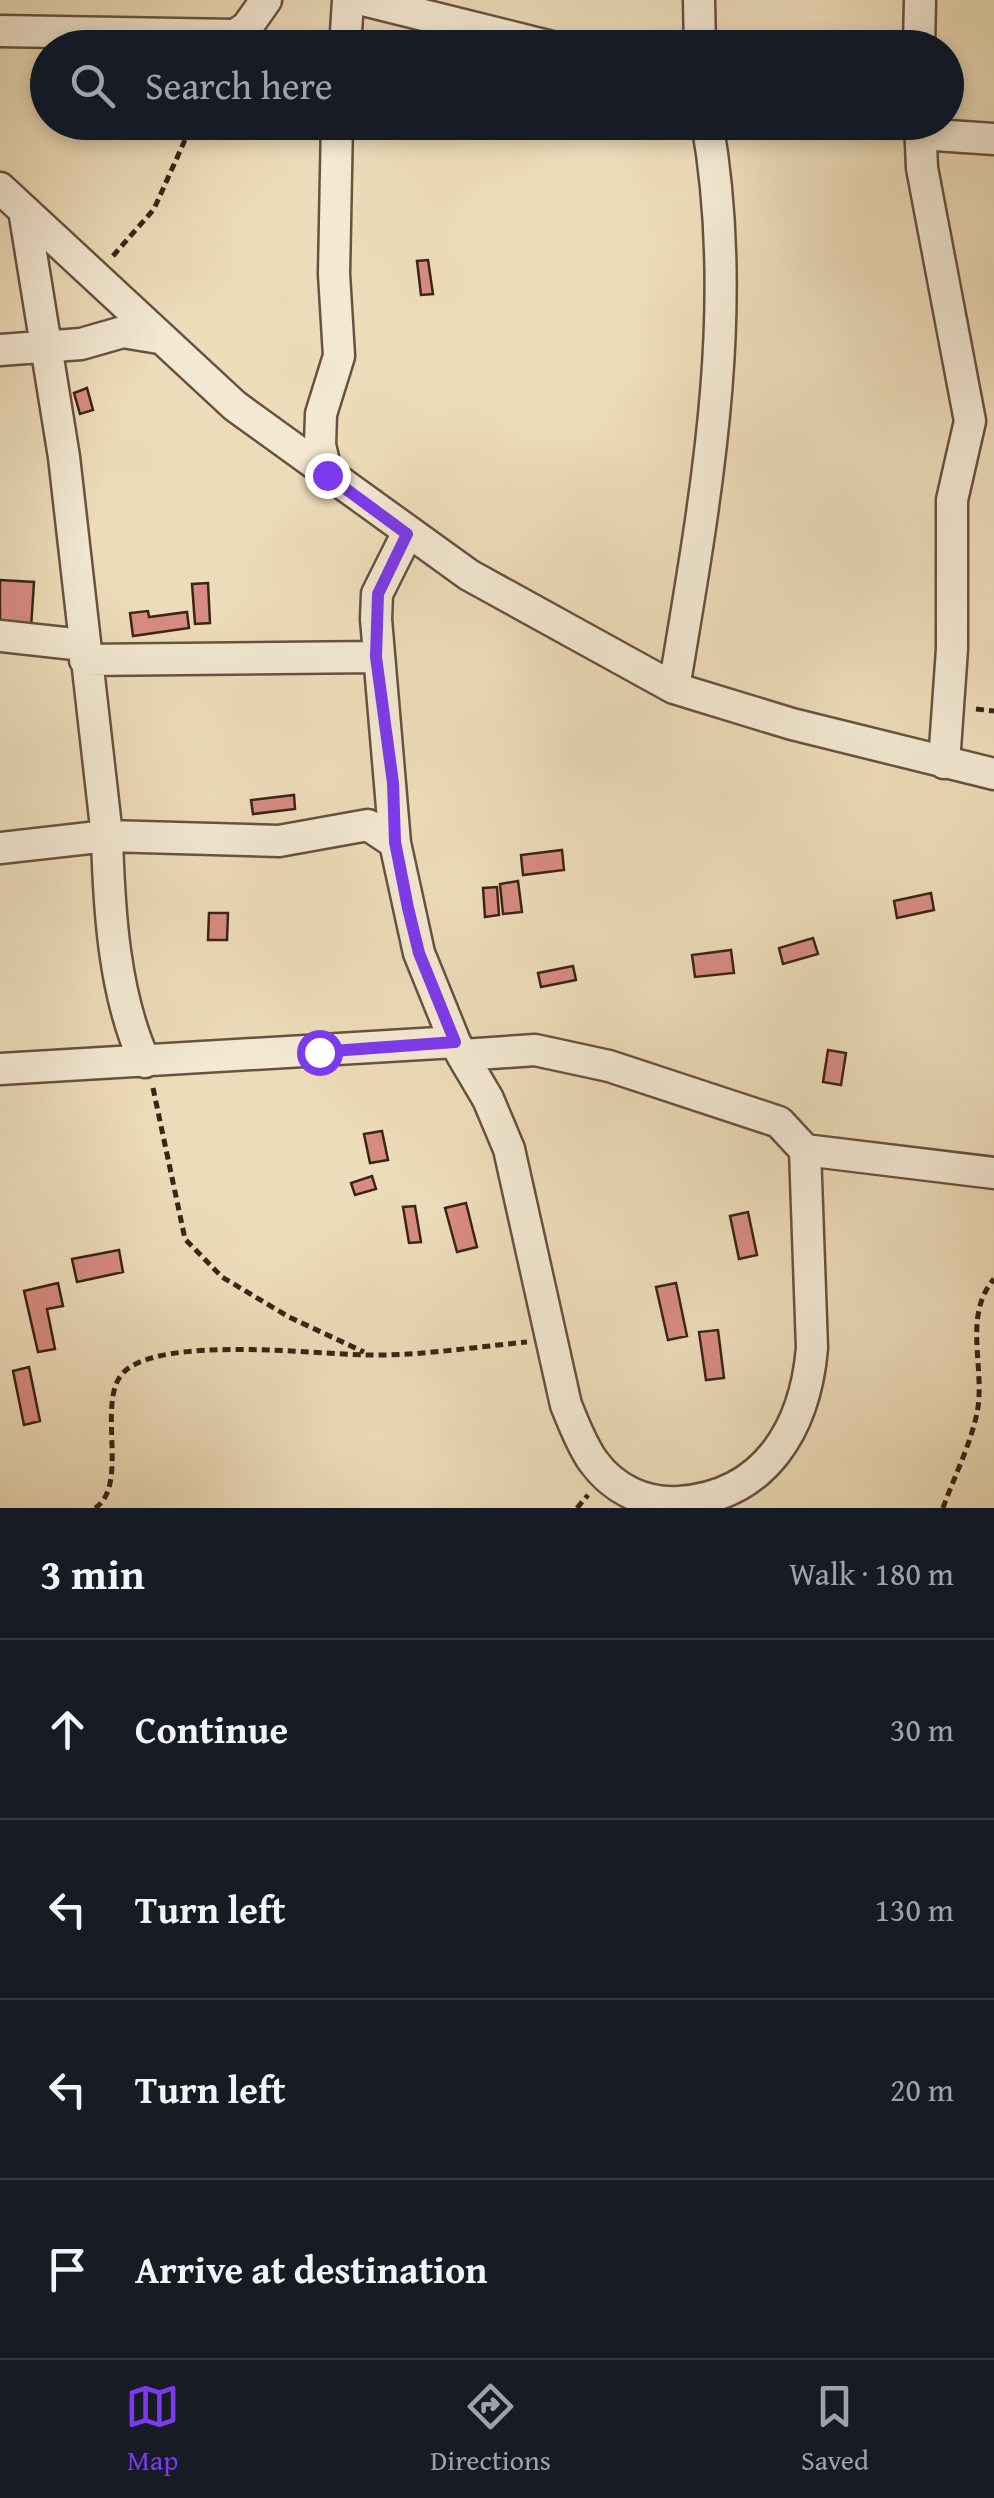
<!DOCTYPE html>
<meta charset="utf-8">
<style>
body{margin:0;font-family:"Gentium Book Plus",serif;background:#242831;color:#f1f3f6}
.stop{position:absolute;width:30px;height:30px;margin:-22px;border:8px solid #7c3aed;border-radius:50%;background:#fff}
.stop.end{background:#7c3aed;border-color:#fff;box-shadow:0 2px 10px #0008}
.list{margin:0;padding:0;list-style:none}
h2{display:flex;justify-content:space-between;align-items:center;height:130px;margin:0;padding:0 40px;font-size:42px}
h2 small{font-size:32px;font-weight:400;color:#9ea1a6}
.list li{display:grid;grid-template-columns:65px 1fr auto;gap:30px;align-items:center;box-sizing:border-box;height:180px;padding:0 40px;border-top:2px solid #363941}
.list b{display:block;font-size:38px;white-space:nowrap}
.list em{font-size:32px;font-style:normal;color:#9ea1a6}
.icon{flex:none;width:55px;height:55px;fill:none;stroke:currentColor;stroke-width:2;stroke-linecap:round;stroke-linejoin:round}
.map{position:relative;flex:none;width:994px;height:1508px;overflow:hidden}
.search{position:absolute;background:#171b24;box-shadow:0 5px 15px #0003;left:30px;right:30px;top:30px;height:110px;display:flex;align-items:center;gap:25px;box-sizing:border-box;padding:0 35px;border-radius:55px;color:#9ea1a6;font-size:38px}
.sheet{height:850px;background:#171b24}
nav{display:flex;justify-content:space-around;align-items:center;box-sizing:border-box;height:140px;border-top:2px solid #363941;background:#171b24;font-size:28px;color:#9ea1a6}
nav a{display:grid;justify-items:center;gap:5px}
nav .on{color:#7c3aed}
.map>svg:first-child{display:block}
</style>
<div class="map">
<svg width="994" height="1508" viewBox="0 0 994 1508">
<rect width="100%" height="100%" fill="#eddcb9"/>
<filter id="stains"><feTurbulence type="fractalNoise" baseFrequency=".002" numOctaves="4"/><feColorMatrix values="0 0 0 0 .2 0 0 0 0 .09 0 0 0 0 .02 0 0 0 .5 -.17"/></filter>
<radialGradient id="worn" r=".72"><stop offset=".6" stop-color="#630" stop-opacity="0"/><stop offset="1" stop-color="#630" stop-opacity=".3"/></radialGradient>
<path fill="#d78c82" stroke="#3a2416" stroke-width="2.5" d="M 428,260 L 433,294 L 421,295 L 417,261 Z
M 87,388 L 93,410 L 80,414 L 74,393 Z
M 0,580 L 34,582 L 31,628 L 0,626 Z
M 208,583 L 210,623 L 195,624 L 192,584 Z
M 148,611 L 149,617 L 187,612 L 189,628 L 133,636 L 130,613 Z
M 294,795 L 295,809 L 253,814 L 251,800 Z
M 562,850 L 564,870 L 523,875 L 521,855 Z
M 518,881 L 522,912 L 503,914 L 500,884 Z
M 497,887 L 499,915 L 485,917 L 483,888 Z
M 931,893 L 934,910 L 897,918 L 894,901 Z
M 209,913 L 228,913 L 227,940 L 208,940 Z
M 813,938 L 818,954 L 783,964 L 779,948 Z
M 731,950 L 734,973 L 695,977 L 692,955 Z
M 573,966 L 576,980 L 541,987 L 538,973 Z
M 828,1050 L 846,1053 L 841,1085 L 823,1082 Z
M 382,1131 L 388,1160 L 370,1163 L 364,1134 Z
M 372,1176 L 376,1189 L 355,1195 L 351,1183 Z
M 466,1203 L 477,1247 L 457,1252 L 445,1208 Z
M 415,1206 L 421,1242 L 409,1243 L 403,1207 Z
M 748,1212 L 757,1255 L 739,1259 L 730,1216 Z
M 119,1250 L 123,1272 L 77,1282 L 72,1259 Z
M 58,1283 L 63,1306 L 47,1309 L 55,1349 L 38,1352 L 24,1291 Z
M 676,1283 L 687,1336 L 668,1340 L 656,1287 Z
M 718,1330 L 724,1378 L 706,1380 L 699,1332 Z
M 29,1367 L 40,1421 L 24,1425 L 13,1371 Z"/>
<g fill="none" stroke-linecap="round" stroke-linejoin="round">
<defs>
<path id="minor" d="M 363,0 L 556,48
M 699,0 L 700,48
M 0,31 L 235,35 L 247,27 L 266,0
M 345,48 L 348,0
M 919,48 L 920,0
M 920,122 L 922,168 L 970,421 L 952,500 L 952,649 L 944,763
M 920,134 L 994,139
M 0,188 L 235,406 L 469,575 L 674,688 L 792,724 L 994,774
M 25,216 L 64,457 L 107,836 C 109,910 114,995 145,1062
M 0,350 L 81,344 L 123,332 L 159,338
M 327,475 L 320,445 L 321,414 L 339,356 L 334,274 L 337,122
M 0,636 L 83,645
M 85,660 L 376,657
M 674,688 C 705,501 741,311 707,122
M 395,843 L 376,619 L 377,594 L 407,534
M 0,848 L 107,836 L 279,841 L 368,825 L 395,843 L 419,953 L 455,1042
M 462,1055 L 488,1099 L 509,1149 L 566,1405 C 574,1424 581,1444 593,1461 C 614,1490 645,1504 679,1502 C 765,1496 805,1429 812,1348 L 805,1150
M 0,1069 L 455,1042 L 462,1055 L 535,1050 L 609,1066 L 779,1122 L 805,1150 L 994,1173"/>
</defs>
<use href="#minor" stroke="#67523f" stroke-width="35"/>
<path stroke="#3a2416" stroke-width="5" stroke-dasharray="8 5" stroke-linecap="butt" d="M 113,256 L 154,209 L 193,122
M 976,709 L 994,711
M 153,1088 L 185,1239 L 222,1277 L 289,1317 L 364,1352
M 95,1508 C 131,1485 94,1398 125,1371 C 164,1336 314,1354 367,1355 C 420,1356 474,1347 527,1342
M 577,1508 L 588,1495
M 943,1508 C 954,1477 970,1446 977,1413 C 986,1369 962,1316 994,1279"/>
<use href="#minor" stroke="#f3e8d2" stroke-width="30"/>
</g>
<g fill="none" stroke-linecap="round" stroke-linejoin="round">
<path stroke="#7c3aed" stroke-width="12" d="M 319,1052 L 455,1042 L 419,953 L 408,908 L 395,842 L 393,783 L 376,657 L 378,594 L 407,534 L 327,475"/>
</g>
<rect width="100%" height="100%" filter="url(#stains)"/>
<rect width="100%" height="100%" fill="url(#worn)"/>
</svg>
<div class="stop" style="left:319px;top:1052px"></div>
<div class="stop end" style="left:327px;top:475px"></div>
<div class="search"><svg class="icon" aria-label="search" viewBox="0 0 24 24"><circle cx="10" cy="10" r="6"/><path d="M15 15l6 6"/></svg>Search here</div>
</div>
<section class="sheet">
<h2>3 min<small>Walk · 180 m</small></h2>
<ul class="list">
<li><svg class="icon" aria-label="ahead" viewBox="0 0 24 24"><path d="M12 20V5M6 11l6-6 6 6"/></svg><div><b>Continue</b></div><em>30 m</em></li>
<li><svg class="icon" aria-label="left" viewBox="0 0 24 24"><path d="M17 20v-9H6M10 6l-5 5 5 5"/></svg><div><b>Turn left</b></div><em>130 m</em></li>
<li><svg class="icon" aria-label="left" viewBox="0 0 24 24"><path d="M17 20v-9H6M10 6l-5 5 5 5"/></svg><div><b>Turn left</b></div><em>20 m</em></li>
<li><svg class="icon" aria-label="arrive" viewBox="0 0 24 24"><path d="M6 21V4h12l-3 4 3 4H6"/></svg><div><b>Arrive at destination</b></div></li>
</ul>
</section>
<nav>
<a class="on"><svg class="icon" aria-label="map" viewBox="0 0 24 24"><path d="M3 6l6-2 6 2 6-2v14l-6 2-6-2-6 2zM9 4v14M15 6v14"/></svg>Map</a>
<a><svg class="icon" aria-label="directions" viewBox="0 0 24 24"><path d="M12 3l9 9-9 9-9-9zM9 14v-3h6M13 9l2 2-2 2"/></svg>Directions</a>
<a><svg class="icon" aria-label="saved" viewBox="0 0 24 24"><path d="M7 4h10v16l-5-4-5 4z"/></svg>Saved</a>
</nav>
